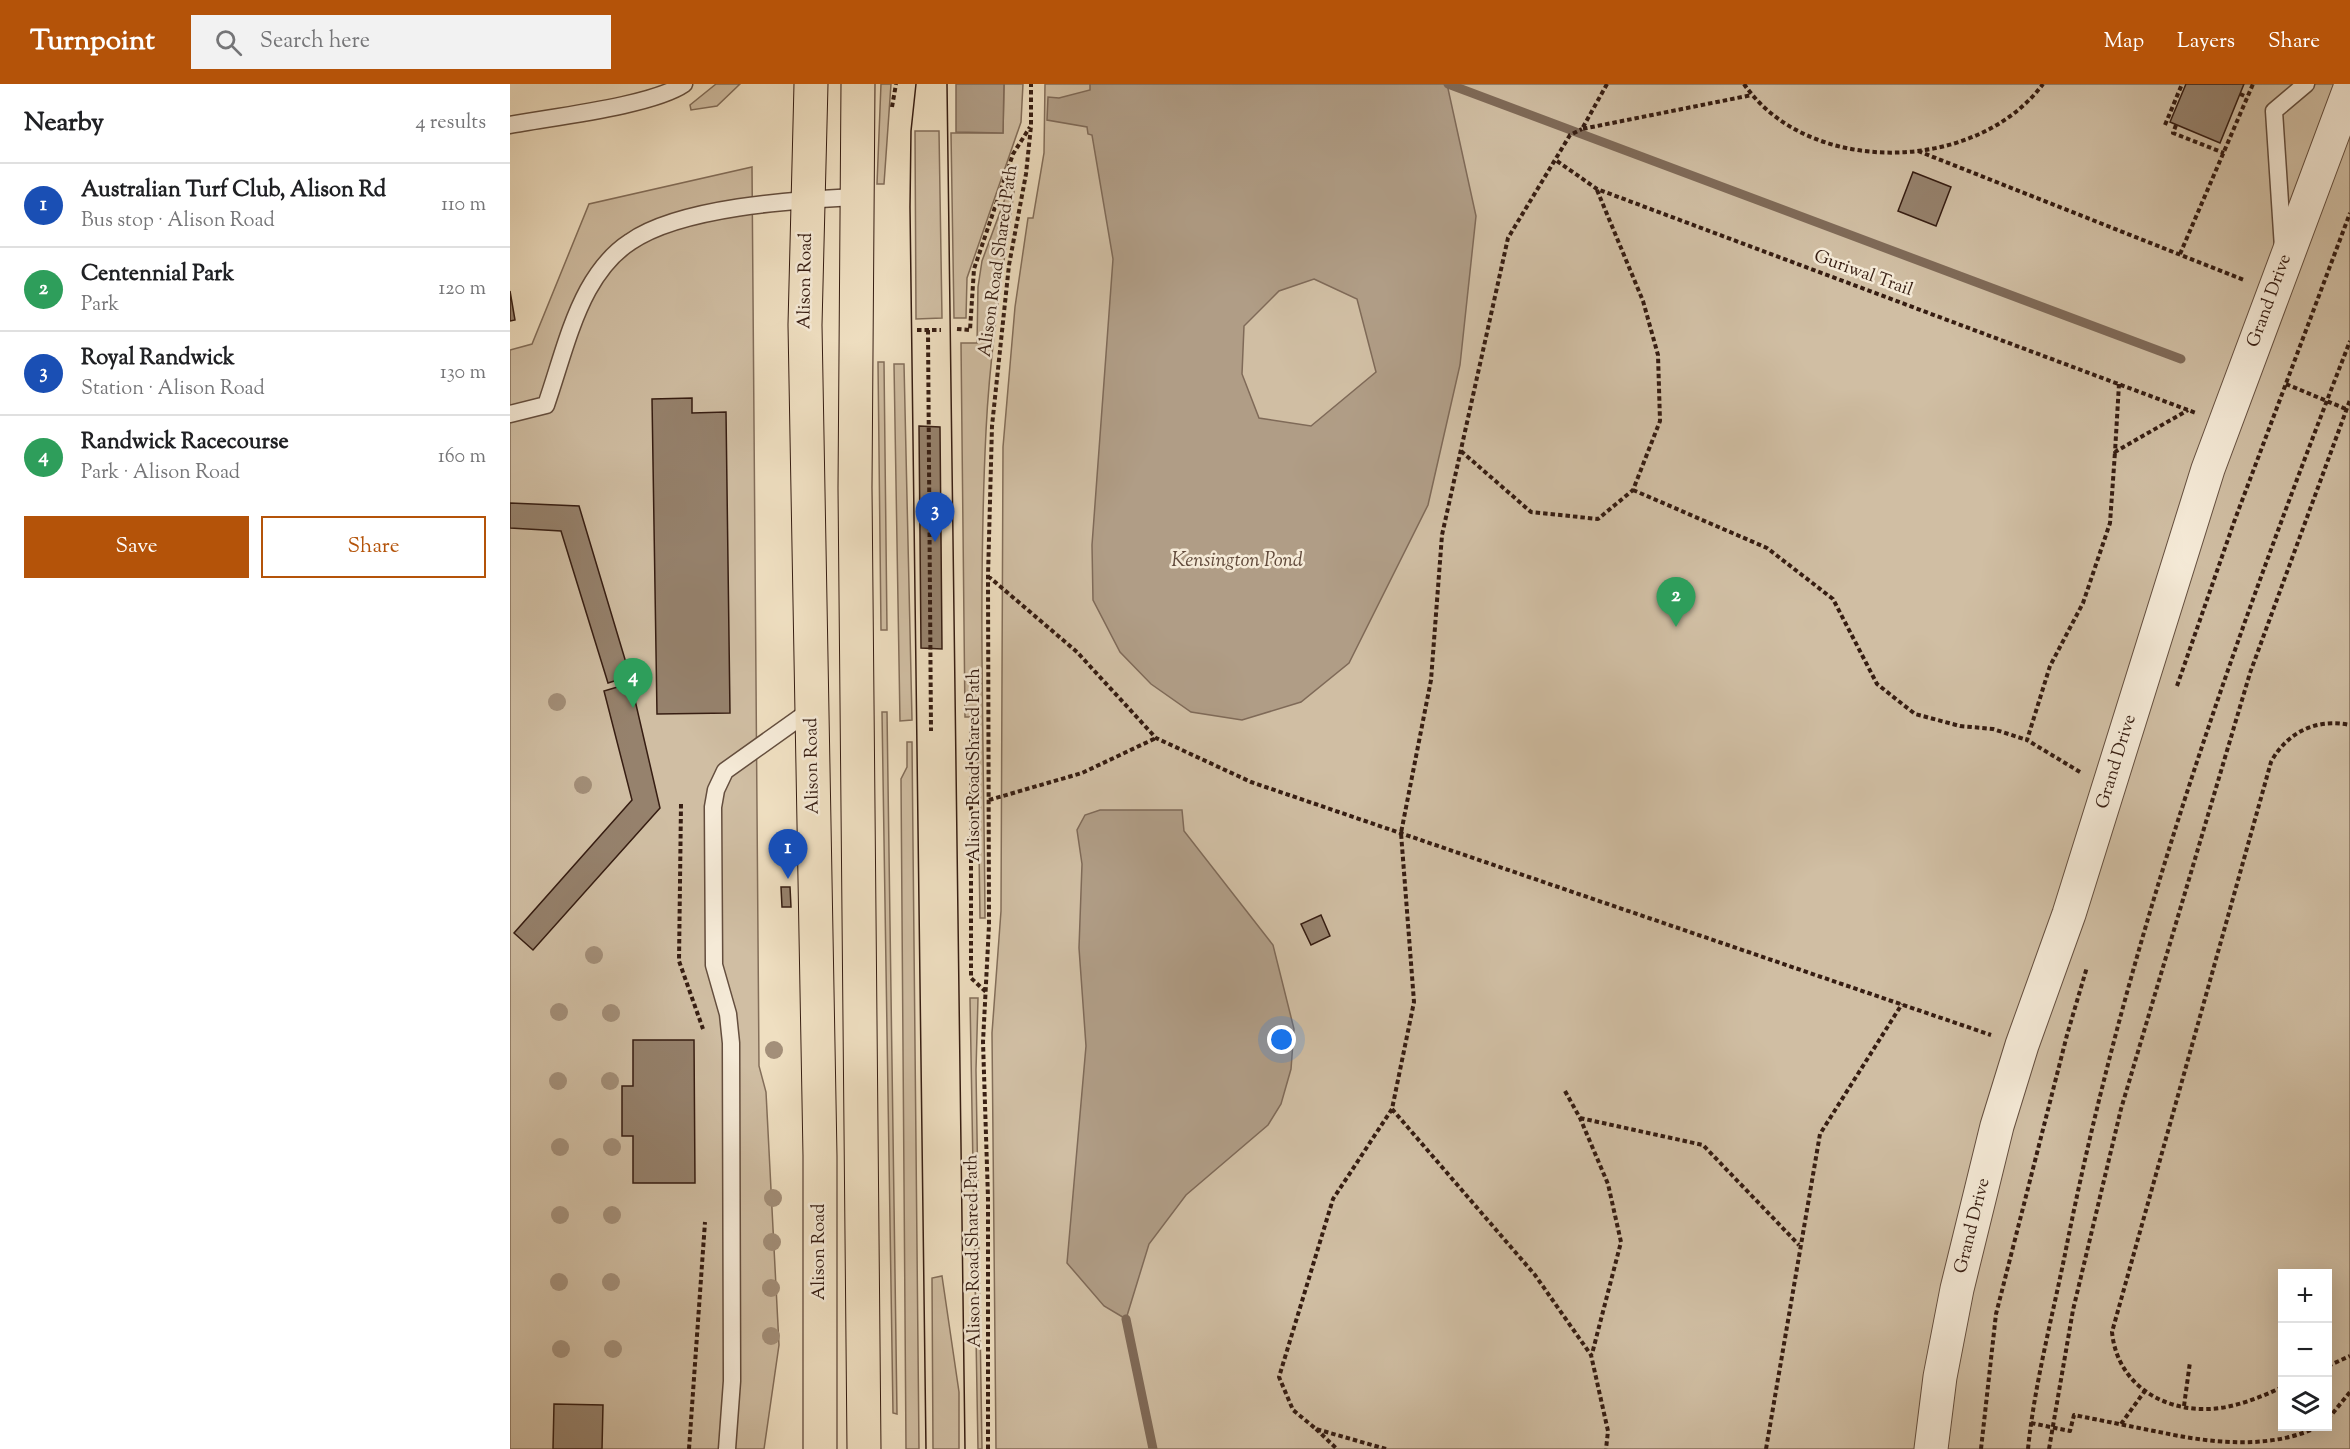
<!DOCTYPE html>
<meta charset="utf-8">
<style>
body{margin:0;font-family:"Sorts Mill Goudy",serif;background:#f2f2f2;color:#202124}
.controls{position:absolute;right:18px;bottom:18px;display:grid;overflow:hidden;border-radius:0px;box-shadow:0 6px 24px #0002}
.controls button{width:54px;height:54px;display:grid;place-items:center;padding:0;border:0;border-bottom:2px solid #e0e0e0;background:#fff;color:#202124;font:30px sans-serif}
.you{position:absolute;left:772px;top:956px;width:21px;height:21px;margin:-15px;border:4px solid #fff;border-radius:50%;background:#1a73e8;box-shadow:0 0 0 9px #1a73e833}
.badge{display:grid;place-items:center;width:39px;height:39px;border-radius:50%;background:#b45309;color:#fff;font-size:20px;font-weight:700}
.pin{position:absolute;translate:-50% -50px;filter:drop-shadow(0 2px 3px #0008)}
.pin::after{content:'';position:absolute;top:32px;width:21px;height:18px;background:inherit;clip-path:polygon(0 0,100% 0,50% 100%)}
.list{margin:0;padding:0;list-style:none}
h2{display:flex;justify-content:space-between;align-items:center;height:78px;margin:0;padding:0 24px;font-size:26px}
h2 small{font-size:20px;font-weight:400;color:#757577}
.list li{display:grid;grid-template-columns:39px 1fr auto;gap:18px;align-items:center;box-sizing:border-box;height:84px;padding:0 24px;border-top:2px solid #e0e0e0}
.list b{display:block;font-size:22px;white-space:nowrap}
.list p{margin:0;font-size:20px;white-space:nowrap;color:#757577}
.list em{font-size:20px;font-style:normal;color:#757577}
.actions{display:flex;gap:12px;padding:18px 24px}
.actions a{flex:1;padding:14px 0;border:2px solid #b45309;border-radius:0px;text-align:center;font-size:21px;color:#b45309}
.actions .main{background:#b45309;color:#fff}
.icon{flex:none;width:33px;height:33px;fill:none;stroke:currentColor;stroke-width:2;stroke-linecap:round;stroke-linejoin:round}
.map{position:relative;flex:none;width:1840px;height:1365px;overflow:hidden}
header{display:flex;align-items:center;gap:36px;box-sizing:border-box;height:84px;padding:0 30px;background:#b45309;color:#fff}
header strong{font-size:28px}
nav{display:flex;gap:33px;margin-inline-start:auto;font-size:21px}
.search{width:420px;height:54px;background:#f2f2f2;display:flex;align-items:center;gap:15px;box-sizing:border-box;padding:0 21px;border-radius:0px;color:#757577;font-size:22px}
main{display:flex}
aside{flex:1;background:#fff}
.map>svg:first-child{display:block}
</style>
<header>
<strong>Turnpoint</strong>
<div class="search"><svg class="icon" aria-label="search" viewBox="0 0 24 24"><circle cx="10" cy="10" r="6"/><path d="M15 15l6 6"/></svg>Search here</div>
<nav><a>Map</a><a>Layers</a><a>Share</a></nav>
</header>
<main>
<aside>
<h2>Nearby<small>4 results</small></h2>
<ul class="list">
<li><span class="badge" style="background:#1a4fb4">1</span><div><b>Australian Turf Club, Alison Rd</b><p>Bus stop · Alison Road</p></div><em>110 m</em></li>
<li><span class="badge" style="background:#2e9e5b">2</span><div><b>Centennial Park</b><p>Park</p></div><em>120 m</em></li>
<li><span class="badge" style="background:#1a4fb4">3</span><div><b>Royal Randwick</b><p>Station · Alison Road</p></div><em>130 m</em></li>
<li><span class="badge" style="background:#2e9e5b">4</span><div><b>Randwick Racecourse</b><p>Park · Alison Road</p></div><em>160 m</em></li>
</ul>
<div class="actions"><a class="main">Save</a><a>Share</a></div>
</aside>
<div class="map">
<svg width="1840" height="1365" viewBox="0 0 1840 1365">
<rect width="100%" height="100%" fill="#efdfc1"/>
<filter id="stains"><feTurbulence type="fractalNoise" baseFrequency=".00333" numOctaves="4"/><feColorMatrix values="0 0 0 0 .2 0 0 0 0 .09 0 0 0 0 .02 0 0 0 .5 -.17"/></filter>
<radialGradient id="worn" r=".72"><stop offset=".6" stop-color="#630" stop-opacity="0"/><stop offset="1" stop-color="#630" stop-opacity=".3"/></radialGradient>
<path fill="#d0bea3" stroke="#836e5a" stroke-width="1.5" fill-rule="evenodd" d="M 206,0 L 230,0 L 207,22 L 181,26 L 180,21 Z
M 371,0 L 381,0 L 374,100 L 367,100 Z
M 494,0 L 513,0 L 511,38 L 457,194 L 456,234 L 444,234 L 441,49 L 493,49 Z
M 535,0 L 1840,0 L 1840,1365 L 486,1365 L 482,949 L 491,827 L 493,363 L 505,223 L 518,134 L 523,134 L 534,69 ZM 1772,1190 L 1818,1190 L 1818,1342 L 1772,1342 Z
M 405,47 L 429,47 L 432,234 L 406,235 Z
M 242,83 L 249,982 L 256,1008 L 269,1261 L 254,1365 L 0,1365 L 0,266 L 22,260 L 79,120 Z
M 503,93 L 506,94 C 494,178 480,262 476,347 C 468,509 474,672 475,834 L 470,834 L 467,633 L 455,633 L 451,259 L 467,259 L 468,203 L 472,177 Z
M 368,278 L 374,278 L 377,546 L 371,546 Z
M 384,280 L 394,280 L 402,636 L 390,637 Z
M 372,628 L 377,628 L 387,1330 L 383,1329 Z
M 397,658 L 402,658 L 409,1365 L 396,1365 L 391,695 L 397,683 Z
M 460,914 L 468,914 L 466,986 L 472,1365 L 468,1365 Z
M 432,1192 L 449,1308 L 449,1365 L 423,1365 L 422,1194 Z"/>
<path fill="#b09d86" stroke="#7f6a58" stroke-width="1.5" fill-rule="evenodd" d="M 446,0 L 494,0 L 493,49 L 446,48 Z
M 580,0 L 937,0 L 966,132 L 950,281 L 918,421 L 839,579 L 791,618 L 732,636 L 681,628 L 641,600 L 610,568 L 583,516 L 582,461 L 603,175 L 582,51 L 578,50 L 577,43 L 537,36 L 538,13 L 549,14 L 580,6 ZM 804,195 L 847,215 L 866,288 L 801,342 L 749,334 L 732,290 L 734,242 L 769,207 Z
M 590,726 L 672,726 L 674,747 L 763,861 L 784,945 L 781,985 L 771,1020 L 758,1041 L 676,1111 L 639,1160 L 616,1235 L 594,1222 L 557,1179 L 576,962 L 569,864 L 572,780 L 567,746 L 575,731 Z"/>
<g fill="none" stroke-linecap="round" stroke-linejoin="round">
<path stroke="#7f6a58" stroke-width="9" d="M 938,0 L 1671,275
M 616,1235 L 643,1365"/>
</g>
<path fill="#96826d" stroke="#361d12" stroke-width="1.5" d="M 1676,0 L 1734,0 L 1710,59 L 1660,38 Z
M 1403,88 L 1441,103 L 1426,142 L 1388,127 Z
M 0,207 L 5,236 L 0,237 Z
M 182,314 L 182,329 L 216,328 L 220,629 L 147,630 L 142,315 Z
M 409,342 L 430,343 L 432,565 L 411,564 Z
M 0,419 L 69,422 L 120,592 L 98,599 L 51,447 L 0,444 Z
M 121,599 L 150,724 L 23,866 L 4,849 L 122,716 L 94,607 Z
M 271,803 L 280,803 L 281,823 L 272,823 Z
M 811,831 L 820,852 L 801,861 L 791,840 Z
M 123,956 L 184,956 L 185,1099 L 123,1099 L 123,1052 L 112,1052 L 112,1002 L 123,1002 Z
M 44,1320 L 93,1321 L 92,1365 L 43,1365 Z"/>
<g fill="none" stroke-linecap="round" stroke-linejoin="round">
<defs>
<path id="lane" d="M 0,41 C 42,33 142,22 174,0
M 1773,164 L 1764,27 L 1796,0
M 0,330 L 36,321 C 49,284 59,241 78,206 C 88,188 103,169 120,158 C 170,123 284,116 345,113
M 217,1365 L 222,1297 L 221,959 L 218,930 L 204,881 L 203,723 L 206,706 L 215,687 L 302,625"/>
<path id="street" d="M 1421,1365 L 1430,1293 L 1447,1205 L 1487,1042 L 1512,961 L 1559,830 L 1698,385 L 1840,4"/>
<path id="primary" d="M 301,0 L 295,241 L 310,1072 L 310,1365
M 348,0 L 345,404 L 354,1365"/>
</defs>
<use href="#lane" stroke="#644e3e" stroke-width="19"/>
<use href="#street" stroke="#644e3e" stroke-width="35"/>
<use href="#primary" stroke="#361d12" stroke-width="35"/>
<path stroke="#361d12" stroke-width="4" stroke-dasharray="4.5 3" stroke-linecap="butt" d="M 1097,0 L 1072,45 L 1242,11
M 1234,0 C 1298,93 1466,90 1533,0
M 1730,10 L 1737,13
M 382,23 L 386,0
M 1655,41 L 1672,0
M 1666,41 L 1663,49 L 1714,69
M 1408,67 L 1734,196
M 1047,77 L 1087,105 L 1686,329
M 1670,170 L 1743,0
M 447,245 L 460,246 L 464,185 L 503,70 L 520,43
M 407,246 L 431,246
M 418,246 L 421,647
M 1609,300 L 1605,368 L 1678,326
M 1776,300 L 1836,325
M 951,367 L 1021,428 L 1088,435 L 1123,406 L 1150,337 L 1148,271 L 1133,217 L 1087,106
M 1123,406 L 1257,464 L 1323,515 L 1367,600 L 1405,630 L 1450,642 L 1483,645 L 1517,656
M 478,492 L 567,568 L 646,654 L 741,698 L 1481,951
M 1667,602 L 1724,438 L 1840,129
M 461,647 L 461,894 L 476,908
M 1570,688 L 1517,656 L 1540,582 L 1573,519 L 1600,439 L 1605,368
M 479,716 L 572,689 L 646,654
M 171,720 L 169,877 L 193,945
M 1055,1007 L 1070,1034 L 1098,1100 L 1111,1158 L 1082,1270
M 882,1025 L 1025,1191 L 1081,1271 L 1098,1347 L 1096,1365
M 1070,1034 L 1193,1061 L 1289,1161
M 1818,1282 L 1840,1272
M 1772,1303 C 1758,1310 1741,1317 1725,1321 C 1669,1336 1608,1309 1602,1248 L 1761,678 C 1777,648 1807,634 1840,641
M 1674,1322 L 1680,1278
M 1818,1335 L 1840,1308
M 1521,1339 L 1560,1347 L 1564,1331 C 1594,1337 1624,1343 1654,1349 C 1707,1360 1763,1365 1810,1342
M 1611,1340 L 1634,1308
M 806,1345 L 827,1365
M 179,1365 L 195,1138
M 478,1365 L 478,1114 L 473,958 L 479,841 L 478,492 L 482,342 L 499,181 L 516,90 L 521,42 L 521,0
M 876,1365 L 806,1345 L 783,1326 L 769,1293 L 823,1115 L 882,1025 L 904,918 L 891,749 L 921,596 L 932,451 L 998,154 L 1060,51 L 1072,45
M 1256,1365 L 1310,1050 L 1392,920
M 1471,1365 L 1486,1230 L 1557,951 L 1577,883
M 1518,1365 C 1525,1296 1544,1227 1557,1160 C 1619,850 1726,550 1840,257
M 1539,1365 L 1563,1226 L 1611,1025 L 1740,589 L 1840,316"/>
<use href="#lane" stroke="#f5ead7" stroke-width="16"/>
<use href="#street" stroke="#f5ead7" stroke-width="33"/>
<use href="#primary" stroke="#efdfc1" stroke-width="33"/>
<path stroke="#361d12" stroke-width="1.5" d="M 406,0 L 401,47 L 400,123 L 416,1365
M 437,0 L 455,1365"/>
</g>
<g fill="#a38f79">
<circle cx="47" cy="618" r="9"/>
<circle cx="73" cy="701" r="9"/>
<circle cx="84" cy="871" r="9"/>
<circle cx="49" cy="928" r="9"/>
<circle cx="101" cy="929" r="9"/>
<circle cx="264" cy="966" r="9"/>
<circle cx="48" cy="997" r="9"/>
<circle cx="100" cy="997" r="9"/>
<circle cx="50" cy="1063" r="9"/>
<circle cx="102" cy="1063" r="9"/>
<circle cx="263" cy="1114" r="9"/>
<circle cx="50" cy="1131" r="9"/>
<circle cx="102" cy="1131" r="9"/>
<circle cx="262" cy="1158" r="9"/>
<circle cx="49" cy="1198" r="9"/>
<circle cx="101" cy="1198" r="9"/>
<circle cx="261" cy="1204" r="9"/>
<circle cx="261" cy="1252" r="9"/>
<circle cx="51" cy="1265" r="9"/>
<circle cx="103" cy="1265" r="9"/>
</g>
<g text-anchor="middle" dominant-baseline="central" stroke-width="5" stroke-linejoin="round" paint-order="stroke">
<g font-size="18" fill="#361d12" stroke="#f5ead7">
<text transform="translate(489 177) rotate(-82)">Alison Road Shared Path</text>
<text transform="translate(1353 190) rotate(20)">Guriwal Trail</text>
<text transform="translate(296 197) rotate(-89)">Alison Road</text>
<text transform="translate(1760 217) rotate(-70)">Grand Drive</text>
<text transform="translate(1607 678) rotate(-73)">Grand Drive</text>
<text transform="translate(465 681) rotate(-90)">Alison Road Shared Path</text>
<text transform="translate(303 682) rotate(-91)">Alison Road</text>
<text transform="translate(1463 1142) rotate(-76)">Grand Drive</text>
<text transform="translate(464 1167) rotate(-91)">Alison Road Shared Path</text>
<text transform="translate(310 1168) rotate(-90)">Alison Road</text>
</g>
<g font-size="20" font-style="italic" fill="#614a3b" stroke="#f5ead7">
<text x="727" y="477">Kensington Pond</text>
</g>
</g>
<rect width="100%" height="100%" filter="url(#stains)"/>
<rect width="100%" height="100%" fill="url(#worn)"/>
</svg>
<div class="controls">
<button>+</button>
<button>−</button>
<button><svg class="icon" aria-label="layers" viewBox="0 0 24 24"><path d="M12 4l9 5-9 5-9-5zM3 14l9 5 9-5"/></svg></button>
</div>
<div class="you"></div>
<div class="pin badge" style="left:278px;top:795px;background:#1a4fb4">1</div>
<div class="pin badge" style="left:1166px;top:543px;background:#2e9e5b">2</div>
<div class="pin badge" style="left:425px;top:458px;background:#1a4fb4">3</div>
<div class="pin badge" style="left:123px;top:624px;background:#2e9e5b">4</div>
</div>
</main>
